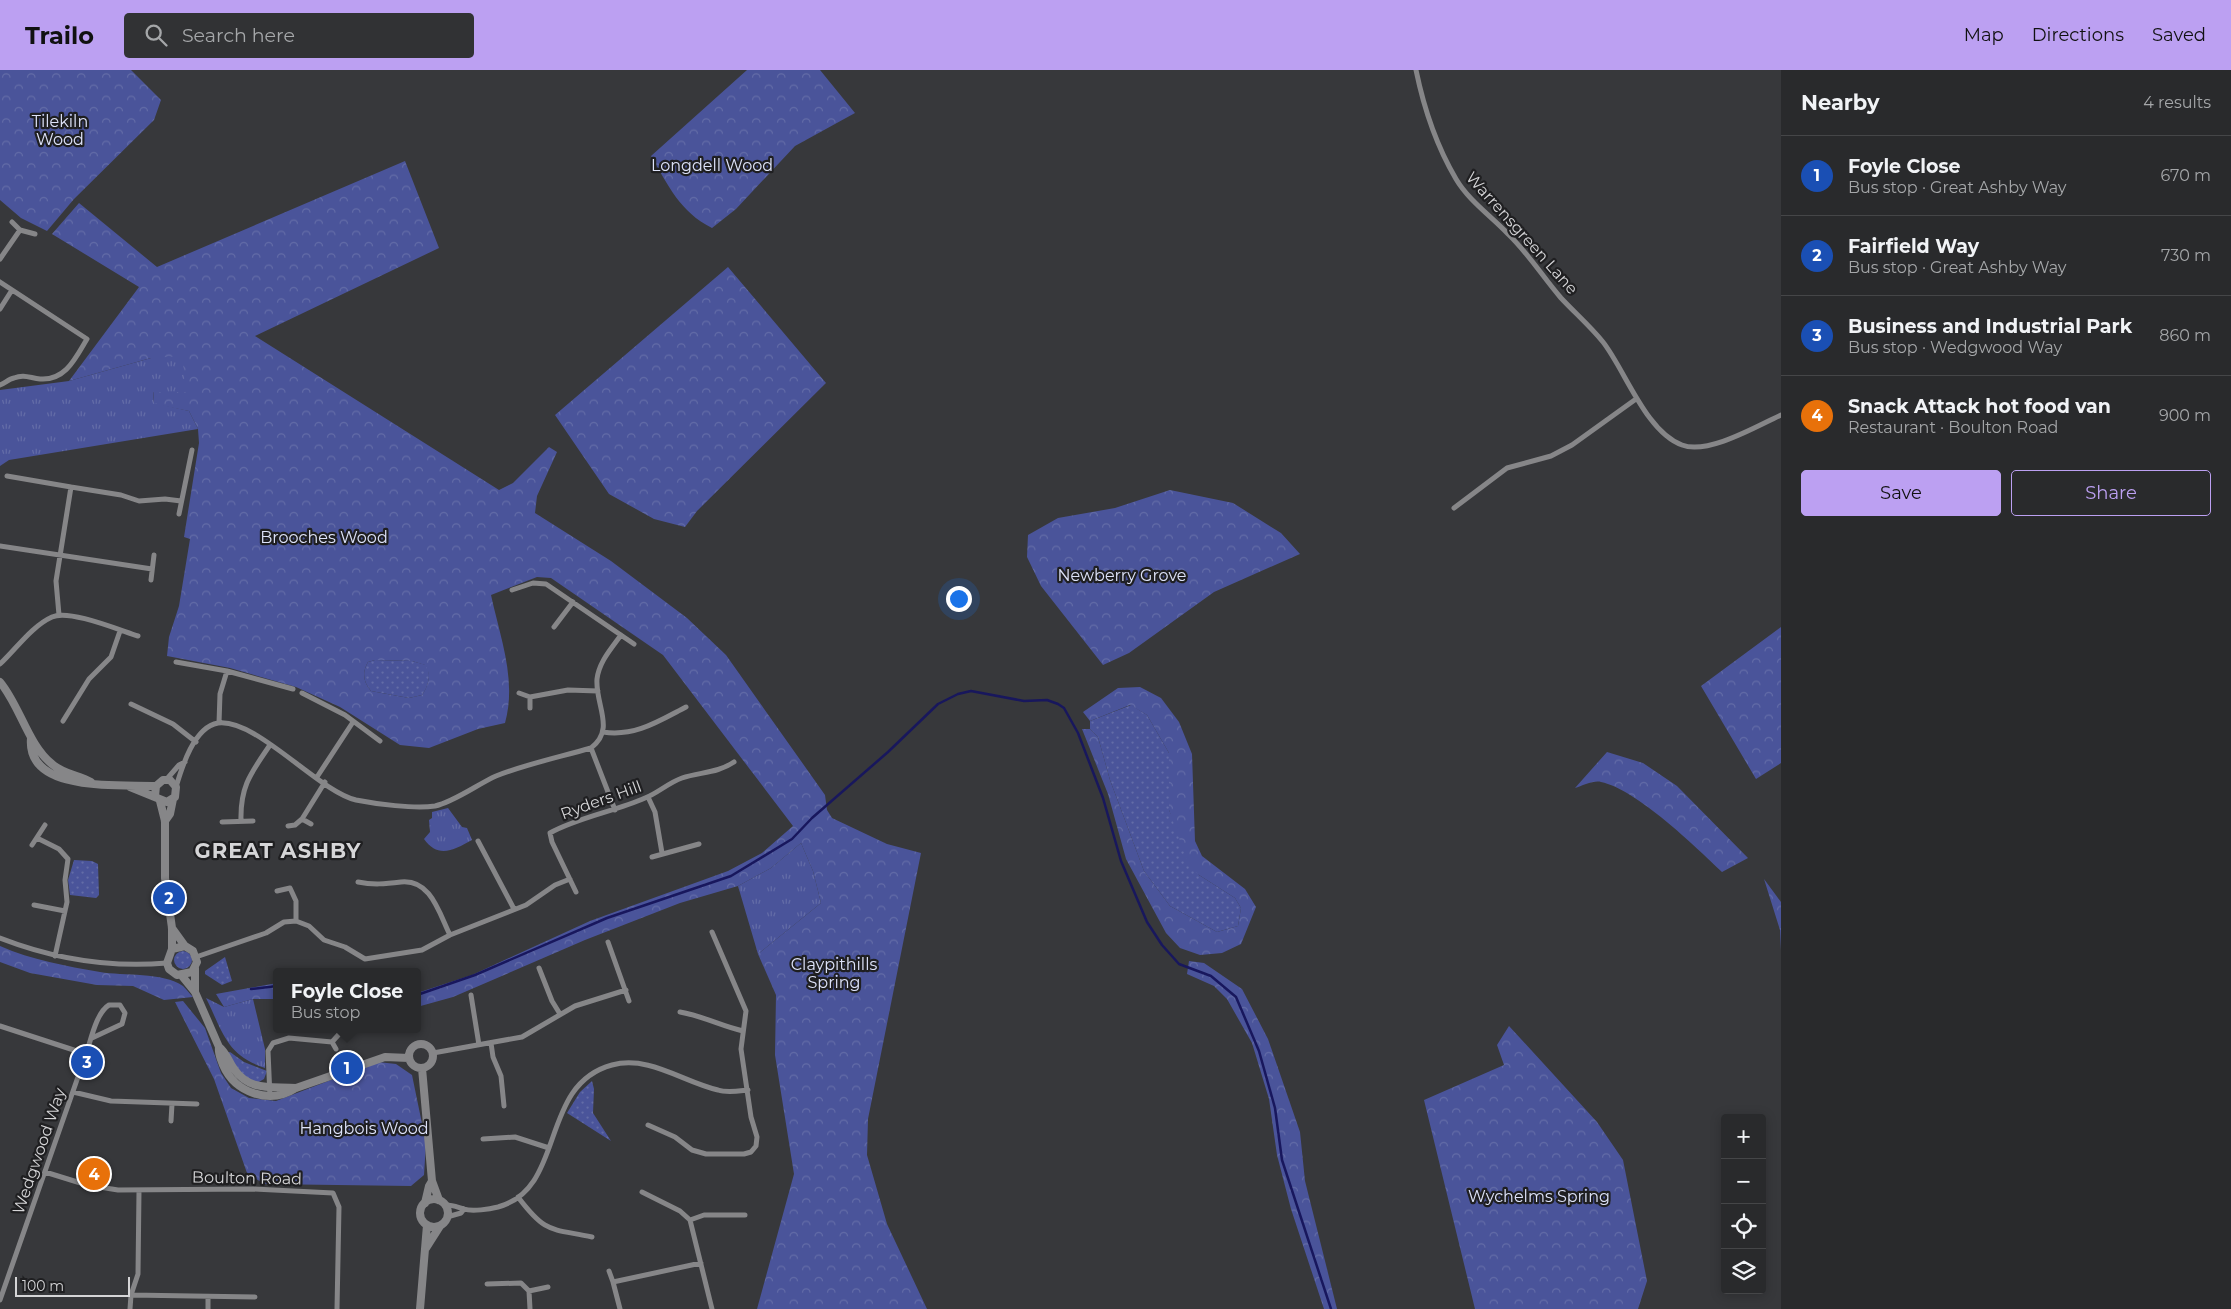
<!DOCTYPE html>
<meta charset="utf-8">
<style>
body{margin:0;font-family:Montserrat,sans-serif;background:#313234;color:#f1f3f6}
.controls{position:absolute;right:15px;bottom:15px;display:grid;overflow:hidden;border-radius:5px;box-shadow:0 2px 12px #0003}
.controls button{width:45px;height:45px;display:grid;place-items:center;padding:0;border:0;border-bottom:1px solid #454648;background:#292a2c;color:#f1f3f6;font:25px sans-serif}
.scale{position:absolute;left:15px;bottom:12px;width:115px;box-sizing:border-box;padding-left:5px;border:2px solid #d5d5d7;border-top:0;font-size:14px;line-height:18px;white-space:nowrap;color:#d5d5d7;-webkit-text-stroke:4px #1f1f21;paint-order:stroke}
.you{position:absolute;left:958px;top:528px;width:18px;height:18px;margin:-12px;border:4px solid #fff;border-radius:50%;background:#1a73e8;box-shadow:0 0 0 8px #1a73e833}
.badge{display:grid;place-items:center;width:32px;height:32px;border-radius:50%;background:#bca0f2;color:#fff;font-size:16px;font-weight:700}
.pin{position:absolute;translate:-50% -50%;border:2px solid #fff;box-shadow:0 1px 5px #0006}
.popup{position:absolute;left:273px;top:898px;width:148px;height:65px;box-sizing:border-box;display:grid;place-content:center;border-radius:5px;background:#292a2c;filter:drop-shadow(0 1px 4px #0005);font-size:16px;white-space:nowrap;color:#a5a7a9}
.popup b{font-size:19px;color:#f1f3f6}
.popup::after{content:'';position:absolute;left:50%;top:100%;margin-left:-10px;border:10px solid transparent;border-top-color:#292a2c}
.list{margin:0;padding:0;list-style:none}
h2{display:flex;justify-content:space-between;align-items:center;height:65px;margin:0;padding:0 20px;font-size:21px}
h2 small{font-size:16px;font-weight:400;color:#a5a7a9}
.list li{display:grid;grid-template-columns:32px 1fr auto;gap:15px;align-items:center;box-sizing:border-box;height:80px;padding:0 20px;border-top:1px solid #454648}
.list b{display:block;font-size:19px;white-space:nowrap}
.list p{margin:0;font-size:16px;white-space:nowrap;color:#a5a7a9}
.list em{font-size:16px;font-style:normal;color:#a5a7a9}
.actions{display:flex;gap:10px;padding:15px 20px}
.actions a{flex:1;padding:11px 0;border:1px solid #bca0f2;border-radius:5px;text-align:center;font-size:18px;color:#bca0f2}
.actions .main{background:#bca0f2;color:#111}
.icon{flex:none;width:28px;height:28px;fill:none;stroke:currentColor;stroke-width:2;stroke-linecap:round;stroke-linejoin:round}
.map{position:relative;flex:none;width:1781px;height:1239px;overflow:hidden}
header{display:flex;align-items:center;gap:30px;box-sizing:border-box;height:70px;padding:0 25px;background:#bca0f2;color:#111}
header strong{font-size:24px}
nav{display:flex;gap:28px;margin-inline-start:auto;font-size:18px}
.search{width:350px;height:45px;background:#313234;display:flex;align-items:center;gap:12px;box-sizing:border-box;padding:0 18px;border-radius:5px;color:#a5a7a9;font-size:19px}
main{display:flex}
aside{flex:1;background:#292a2c}
.map>svg:first-child{display:block}
</style>
<header>
<strong>Trailo</strong>
<div class="search"><svg class="icon" aria-label="search" viewBox="0 0 24 24"><circle cx="10" cy="10" r="6"/><path d="M15 15l6 6"/></svg>Search here</div>
<nav><a>Map</a><a>Directions</a><a>Saved</a></nav>
</header>
<main>
<div class="map">
<svg width="1781" height="1239" viewBox="0 0 1781 1239">
<defs>
<pattern id="grass-dots" width="8" height="8" patternUnits="userSpaceOnUse" patternTransform="scale(1.25)"><rect width="8" height="8" fill="#4a549a"/><path d="M2 2h.1M6 6h.1" fill="none" stroke="#636ca7" stroke-width="1.8" stroke-linecap="round"/></pattern>
<pattern id="forest-crowns" width="20" height="18" patternUnits="userSpaceOnUse" patternTransform="scale(1.25)"><rect width="20" height="18" fill="#4a549a"/><path d="M2 6a3 3 0 1 1 6 0M12 15a3 3 0 1 1 6 0" fill="none" stroke="#636ca7"/></pattern>
<pattern id="park-tufts" width="24" height="20" patternUnits="userSpaceOnUse" patternTransform="scale(1.25)"><rect width="24" height="20" fill="#4a549a"/><path d="M3 7l-1-3M5 7V3M7 7l1-3M15 17l-1-3M17 17v-4M19 17l1-3" fill="none" stroke="#636ca7"/></pattern>
</defs>
<rect width="100%" height="100%" fill="#37383b"/>
<path fill="url(#grass-dots)" d="M 375,590 L 412,591 L 426,595 C 432,604 428,617 422,625 L 409,628 L 371,621 C 363,612 362,602 368,592 Z
M 1131,635 L 1147,645 L 1169,683 L 1169,740 L 1199,805 L 1235,828 L 1241,838 L 1238,856 L 1217,862 L 1170,836 L 1144,801 L 1110,710 L 1098,667 L 1090,659 L 1090,651 Z
M 74,790 L 92,791 L 98,794 L 99,825 L 96,828 L 70,825 L 68,810 Z
M174 890a9 9 0 1 1 18 0a9 9 0 1 1-18 0Z
M 225,887 L 232,911 L 222,915 L 205,904 L 205,901 Z
M 230,982 L 244,992 L 267,1001 L 264,1009 L 257,1013 L 242,1007 L 226,983 Z
M 592,1011 L 594,1019 L 593,1043 L 611,1071 L 567,1043 L 580,1022 Z"/>
<path fill="url(#forest-crowns)" fill-rule="evenodd" d="M 0,0 L 131,0 L 161,30 L 154,50 L 74,129 L 47,161 L 21,148 L 0,130 Z
M 747,0 L 820,0 L 855,43 L 795,76 L 736,139 L 712,158 C 680,142 668,115 651,86 Z
M 405,91 L 439,178 L 255,266 L 499,420 L 513,413 L 549,377 L 557,382 L 537,426 L 535,443 L 611,491 L 687,548 L 726,585 L 825,725 L 827,740 L 832,748 L 887,774 L 921,783 L 868,1049 L 867,1085 L 887,1154 L 927,1239 L 757,1239 L 794,1104 L 775,985 L 776,925 L 758,884 L 821,833 L 813,801 L 801,773 L 771,798 L 738,816 L 680,833 L 585,870 L 453,927 L 417,937 L 417,923 L 472,905 L 590,851 L 728,801 L 762,783 L 793,756 L 663,585 L 551,508 L 537,507 L 491,525 C 500,567 517,610 505,653 L 478,659 L 429,678 L 400,675 L 340,637 L 296,617 L 230,598 L 167,586 L 169,567 L 179,536 L 190,469 L 184,467 L 199,373 L 198,359 L 189,341 L 154,334 L 151,288 L 69,311 L 139,217 L 52,164 L 79,133 L 157,197 ZM 375,590 L 412,591 L 425,595 C 432,604 428,617 422,625 L 409,628 L 371,621 C 363,612 362,602 368,592 Z
M 728,197 L 826,313 L 697,441 L 685,457 L 654,449 L 609,424 L 555,345 Z
M 1170,420 L 1233,433 L 1281,463 L 1300,484 L 1214,522 L 1129,583 L 1103,595 L 1041,516 L 1027,487 L 1028,465 L 1058,448 L 1115,438 Z
M 1781,557 L 1781,693 L 1756,709 L 1701,616 Z
M 1140,617 L 1161,628 L 1179,652 L 1192,684 L 1195,771 L 1202,786 L 1245,819 L 1256,837 L 1241,874 L 1222,883 L 1200,885 L 1180,878 L 1166,863 L 1126,789 L 1108,724 L 1082,659 L 1090,659 L 1098,667 L 1110,710 L 1144,801 L 1170,836 L 1217,862 L 1238,856 L 1241,838 L 1235,828 L 1199,805 L 1189,796 L 1169,740 L 1169,683 L 1147,645 L 1130,635 L 1090,651 L 1083,642 L 1118,618 Z
M 1607,682 L 1643,693 L 1677,716 L 1748,788 L 1722,802 C 1696,777 1636,719 1601,712 C 1594,710 1582,716 1575,718 Z
M 1764,809 L 1781,832 L 1781,880 L 1780,860 Z
M 0,876 C 32,890 66,896 100,902 C 123,906 163,902 183,916 C 186,919 190,924 193,927 L 164,930 L 133,916 L 97,915 L 30,903 L 0,892 Z
M 1189,891 L 1204,893 L 1242,919 L 1268,969 L 1300,1062 L 1305,1111 L 1337,1239 L 1324,1239 L 1291,1139 L 1277,1085 L 1269,1029 L 1252,973 L 1227,929 L 1214,916 L 1187,904 Z
M 277,913 L 277,929 L 253,929 L 224,937 L 216,924 Z
M 183,931 L 205,958 L 221,1003 L 231,1018 L 249,1028 L 276,1031 L 378,992 L 396,994 L 412,1005 L 426,1073 L 424,1105 L 411,1116 L 264,1114 L 247,1103 L 214,1009 L 175,932 Z
M 1509,956 L 1597,1052 L 1623,1090 L 1647,1211 L 1638,1239 L 1475,1239 L 1424,1030 L 1504,995 L 1497,975 Z"/>
<path fill="url(#park-tufts)" d="M 182,286 L 186,322 L 153,322 L 154,333 L 189,341 L 198,359 L 9,390 L 0,396 L 0,320 L 69,311 L 151,288 Z
M 448,738 L 462,757 L 467,758 L 472,770 C 454,780 438,789 424,769 L 430,762 L 429,750 L 432,748 L 432,742 Z
M 801,773 L 813,801 L 821,833 L 758,884 L 738,816 L 771,798 Z
M 206,928 L 224,937 L 253,929 L 265,979 L 265,998 C 226,985 223,962 206,928 Z"/>
<g fill="none" stroke-linecap="round" stroke-linejoin="round">
<path stroke="#18175d" stroke-width="2.5" d="M 251,919 L 277,916
M 417,925 L 475,905 L 607,848 L 731,806 L 792,769 L 812,748 L 888,682 L 938,634 L 958,624 L 971,621 L 1024,631 L 1047,630 L 1058,634 L 1064,638 L 1078,663 L 1103,728 L 1121,791 L 1147,852 L 1162,875 L 1179,894 L 1211,906 L 1236,927 L 1259,981 L 1275,1038 L 1282,1090 L 1331,1239"/>
<path stroke="#868688" stroke-width="5" d="M 1416,0 C 1424,39 1436,75 1456,109 C 1469,131 1491,146 1508,164 C 1528,183 1543,207 1561,228 C 1575,243 1590,256 1603,272 C 1625,300 1646,362 1682,375 C 1708,385 1757,356 1781,345
M 20,160 L 35,164
M 0,189 L 20,160 L 12,152
M 0,212 L 87,269 C 76,287 66,311 40,309 C 30,308 24,304 14,308 C 9,309 5,313 0,315
M 0,239 L 12,220
M 7,406 L 71,417
M 1454,438 L 1507,398 L 1551,386 L 1572,375 L 1636,329
M 179,444 L 192,380
M 0,476 L 152,499
M 151,510 L 154,485
M 512,520 L 533,513 L 546,514 L 634,574
M 59,545 L 56,511 L 71,417 L 121,425 L 139,431 L 165,429 L 181,431
M 554,557 L 573,532
M 176,592 L 227,601 L 293,619
M 0,594 C 16,579 32,556 52,547 C 69,539 119,560 138,566
M 302,623 L 345,645 L 380,671
M 519,623 L 530,627 L 530,638
M 530,627 L 568,620 L 598,621
M 131,634 L 173,654 L 196,672
M 63,651 L 89,609 L 111,587 L 120,561
M 219,653 L 220,624 L 227,601
M 603,662 C 635,667 659,651 686,637
M 591,678 L 615,740
M 317,707 L 353,652
M 166,710 L 179,695 L 185,692
M 176,717 C 182,697 194,657 218,653 C 256,648 318,721 356,730 C 376,734 414,739 435,736 C 454,732 478,714 496,706 C 526,694 560,687 591,678 C 616,659 595,635 597,609 C 599,592 611,579 621,565
M 648,727 L 655,742 L 662,783
M 302,749 L 325,712
M 241,751 C 240,716 251,703 270,675
M 222,752 L 253,751
M 288,756 L 295,755 L 302,749 L 311,754
M 37,768 L 59,779 L 68,789 L 65,810 L 67,832 L 55,886
M 478,771 L 514,839
M 32,775 L 45,755
M 652,787 L 699,774
M 277,821 L 290,818 L 296,831 L 296,851
M 576,822 L 552,772 L 550,763 C 576,748 616,741 645,728 C 658,723 668,713 682,708 C 700,702 718,703 734,692
M 34,835 L 65,841
M 450,865 L 526,835 L 555,815 L 570,809
M 0,868 C 54,889 109,898 167,893
M 608,872 L 629,931
M 196,887 L 266,863 L 284,852 L 296,851 L 309,856 L 324,870 L 345,877 L 365,889 L 422,880 L 450,865 C 439,843 431,809 401,812 C 385,814 373,815 358,812
M 539,898 L 552,931 L 560,944
M 471,925 L 479,975
M 680,942 C 703,946 721,956 743,961
M 0,956 L 86,984
M 332,972 L 336,979
M 491,973 L 493,987 L 501,1006 L 504,1036
M 433,983 L 522,967 L 575,936 L 626,920
M 73,1022 L 111,1031 L 197,1034
M 270,1027 L 268,981 L 273,973 L 289,968 L 332,972 L 341,962
M 171,1051 L 172,1034
M 648,1055 L 675,1067 L 692,1080 L 706,1084 L 744,1084 L 751,1082 L 756,1076 L 757,1067 L 751,1047 L 741,979 L 746,941 L 712,862
M 483,1069 L 515,1067 L 549,1078
M 45,1102 L 87,1115 L 118,1120 L 253,1119 L 333,1123 L 339,1137 L 337,1239
M 642,1122 L 680,1141 L 690,1150 L 712,1239
M 518,1127 C 546,1164 550,1158 592,1167
M 446,1135 C 453,1135 457,1137 464,1139 C 472,1142 490,1139 498,1137 C 567,1118 538,1015 612,995 C 649,985 683,1012 718,1020 C 727,1023 738,1021 748,1020
M 447,1147 L 461,1143 L 464,1139
M 690,1150 L 704,1145 L 745,1145
M 609,1201 L 613,1212
M 487,1214 L 521,1213 L 529,1221 L 530,1239
M 529,1221 L 548,1217
M 131,1225 L 255,1227
M 0,1230 L 86,984 C 91,970 96,943 109,935 L 120,935 L 125,943 L 122,954 L 92,968
M 130,1239 L 131,1225 L 138,1204 L 139,1121
M 208,1239 L 208,1227
M 620,1239 L 613,1212 L 701,1193"/>
<path stroke="#868688" stroke-width="8" d="M 0,612 C 20,636 28,675 52,694 C 63,704 78,705 91,712
M 31,668 C 26,724 122,714 156,716
M 130,717 L 167,732 L 175,727 L 176,717 L 170,710 L 163,710 L 156,716 L 155,726
M 160,731 L 165,751 L 165,808 L 172,858 L 172,879 L 167,893 L 169,899 L 177,905 L 192,902 L 197,892 L 193,881 L 185,876 L 172,879
M 165,751 L 170,744 L 173,729
M 172,858 L 185,876
M 182,906 L 195,922 L 219,977 C 226,982 229,992 234,999 C 250,1022 272,1016 296,1018
M 195,922 L 195,898
M409 986a12 12 0 1 1 24 0a12 12 0 1 1-24 0Z
M 219,977 C 218,984 221,989 223,995 C 235,1023 270,1035 296,1018 L 385,987 L 409,988
M 422,998 L 432,1111 L 439,1130
M420 1143a14 14 0 1 1 28 0a14 14 0 1 1-28 0Z
M 425,1133 L 429,1116 L 432,1111
M 426,1178 L 440,1156
M 420,1239 L 427,1155"/>
</g>
<g text-anchor="middle" dominant-baseline="central" stroke-width="4.5" stroke-linejoin="round" paint-order="stroke">
<g font-size="16" fill="#dee3f9" stroke="#1f1f21">
<text x="60" y="51">Tilekiln<tspan x="60" dy="18">Wood</tspan></text>
<text x="712" y="95">Longdell Wood</text>
<text x="324" y="467">Brooches Wood</text>
<text x="1122" y="505">Newberry Grove</text>
<text x="834" y="894">Claypithills<tspan x="834" dy="18">Spring</tspan></text>
<text x="364" y="1058">Hangbois Wood</text>
<text x="1539" y="1126">Wychelms Spring</text>
</g>
<g font-size="16" fill="#d5d5d7" stroke="#1f1f21">
<text transform="translate(1522 163) rotate(48)">Warrensgreen Lane</text>
<text transform="translate(601 730) rotate(-20)">Ryders Hill</text>
<text transform="translate(39 1081) rotate(-71)">Wedgwood Way</text>
<text transform="translate(247 1108) rotate(1)">Boulton Road</text>
</g>
<g font-size="21" font-weight="bold" letter-spacing="1" fill="#d5d5d7" stroke="#1f1f21">
<text x="278" y="780">GREAT ASHBY</text>
</g>
</g>
</svg>
<div class="controls">
<button>+</button>
<button>−</button>
<button><svg class="icon" aria-label="locate" viewBox="0 0 24 24"><circle cx="12" cy="12" r="6"/><path d="M12 2v4M12 18v4M2 12h4M18 12h4"/></svg></button>
<button><svg class="icon" aria-label="layers" viewBox="0 0 24 24"><path d="M12 4l9 5-9 5-9-5zM3 14l9 5 9-5"/></svg></button>
</div>
<div class="scale">100 m</div>
<div class="you"></div>
<div class="pin badge" style="left:347px;top:998px;background:#1a4fb4">1</div>
<div class="popup"><b>Foyle Close</b>Bus stop</div>
<div class="pin badge" style="left:169px;top:828px;background:#1a4fb4">2</div>
<div class="pin badge" style="left:87px;top:992px;background:#1a4fb4">3</div>
<div class="pin badge" style="left:94px;top:1104px;background:#e8710a">4</div>
</div>
<aside>
<h2>Nearby<small>4 results</small></h2>
<ul class="list">
<li><span class="badge" style="background:#1a4fb4">1</span><div><b>Foyle Close</b><p>Bus stop · Great Ashby Way</p></div><em>670 m</em></li>
<li><span class="badge" style="background:#1a4fb4">2</span><div><b>Fairfield Way</b><p>Bus stop · Great Ashby Way</p></div><em>730 m</em></li>
<li><span class="badge" style="background:#1a4fb4">3</span><div><b>Business and Industrial Park</b><p>Bus stop · Wedgwood Way</p></div><em>860 m</em></li>
<li><span class="badge" style="background:#e8710a">4</span><div><b>Snack Attack hot food van</b><p>Restaurant · Boulton Road</p></div><em>900 m</em></li>
</ul>
<div class="actions"><a class="main">Save</a><a>Share</a></div>
</aside>
</main>
